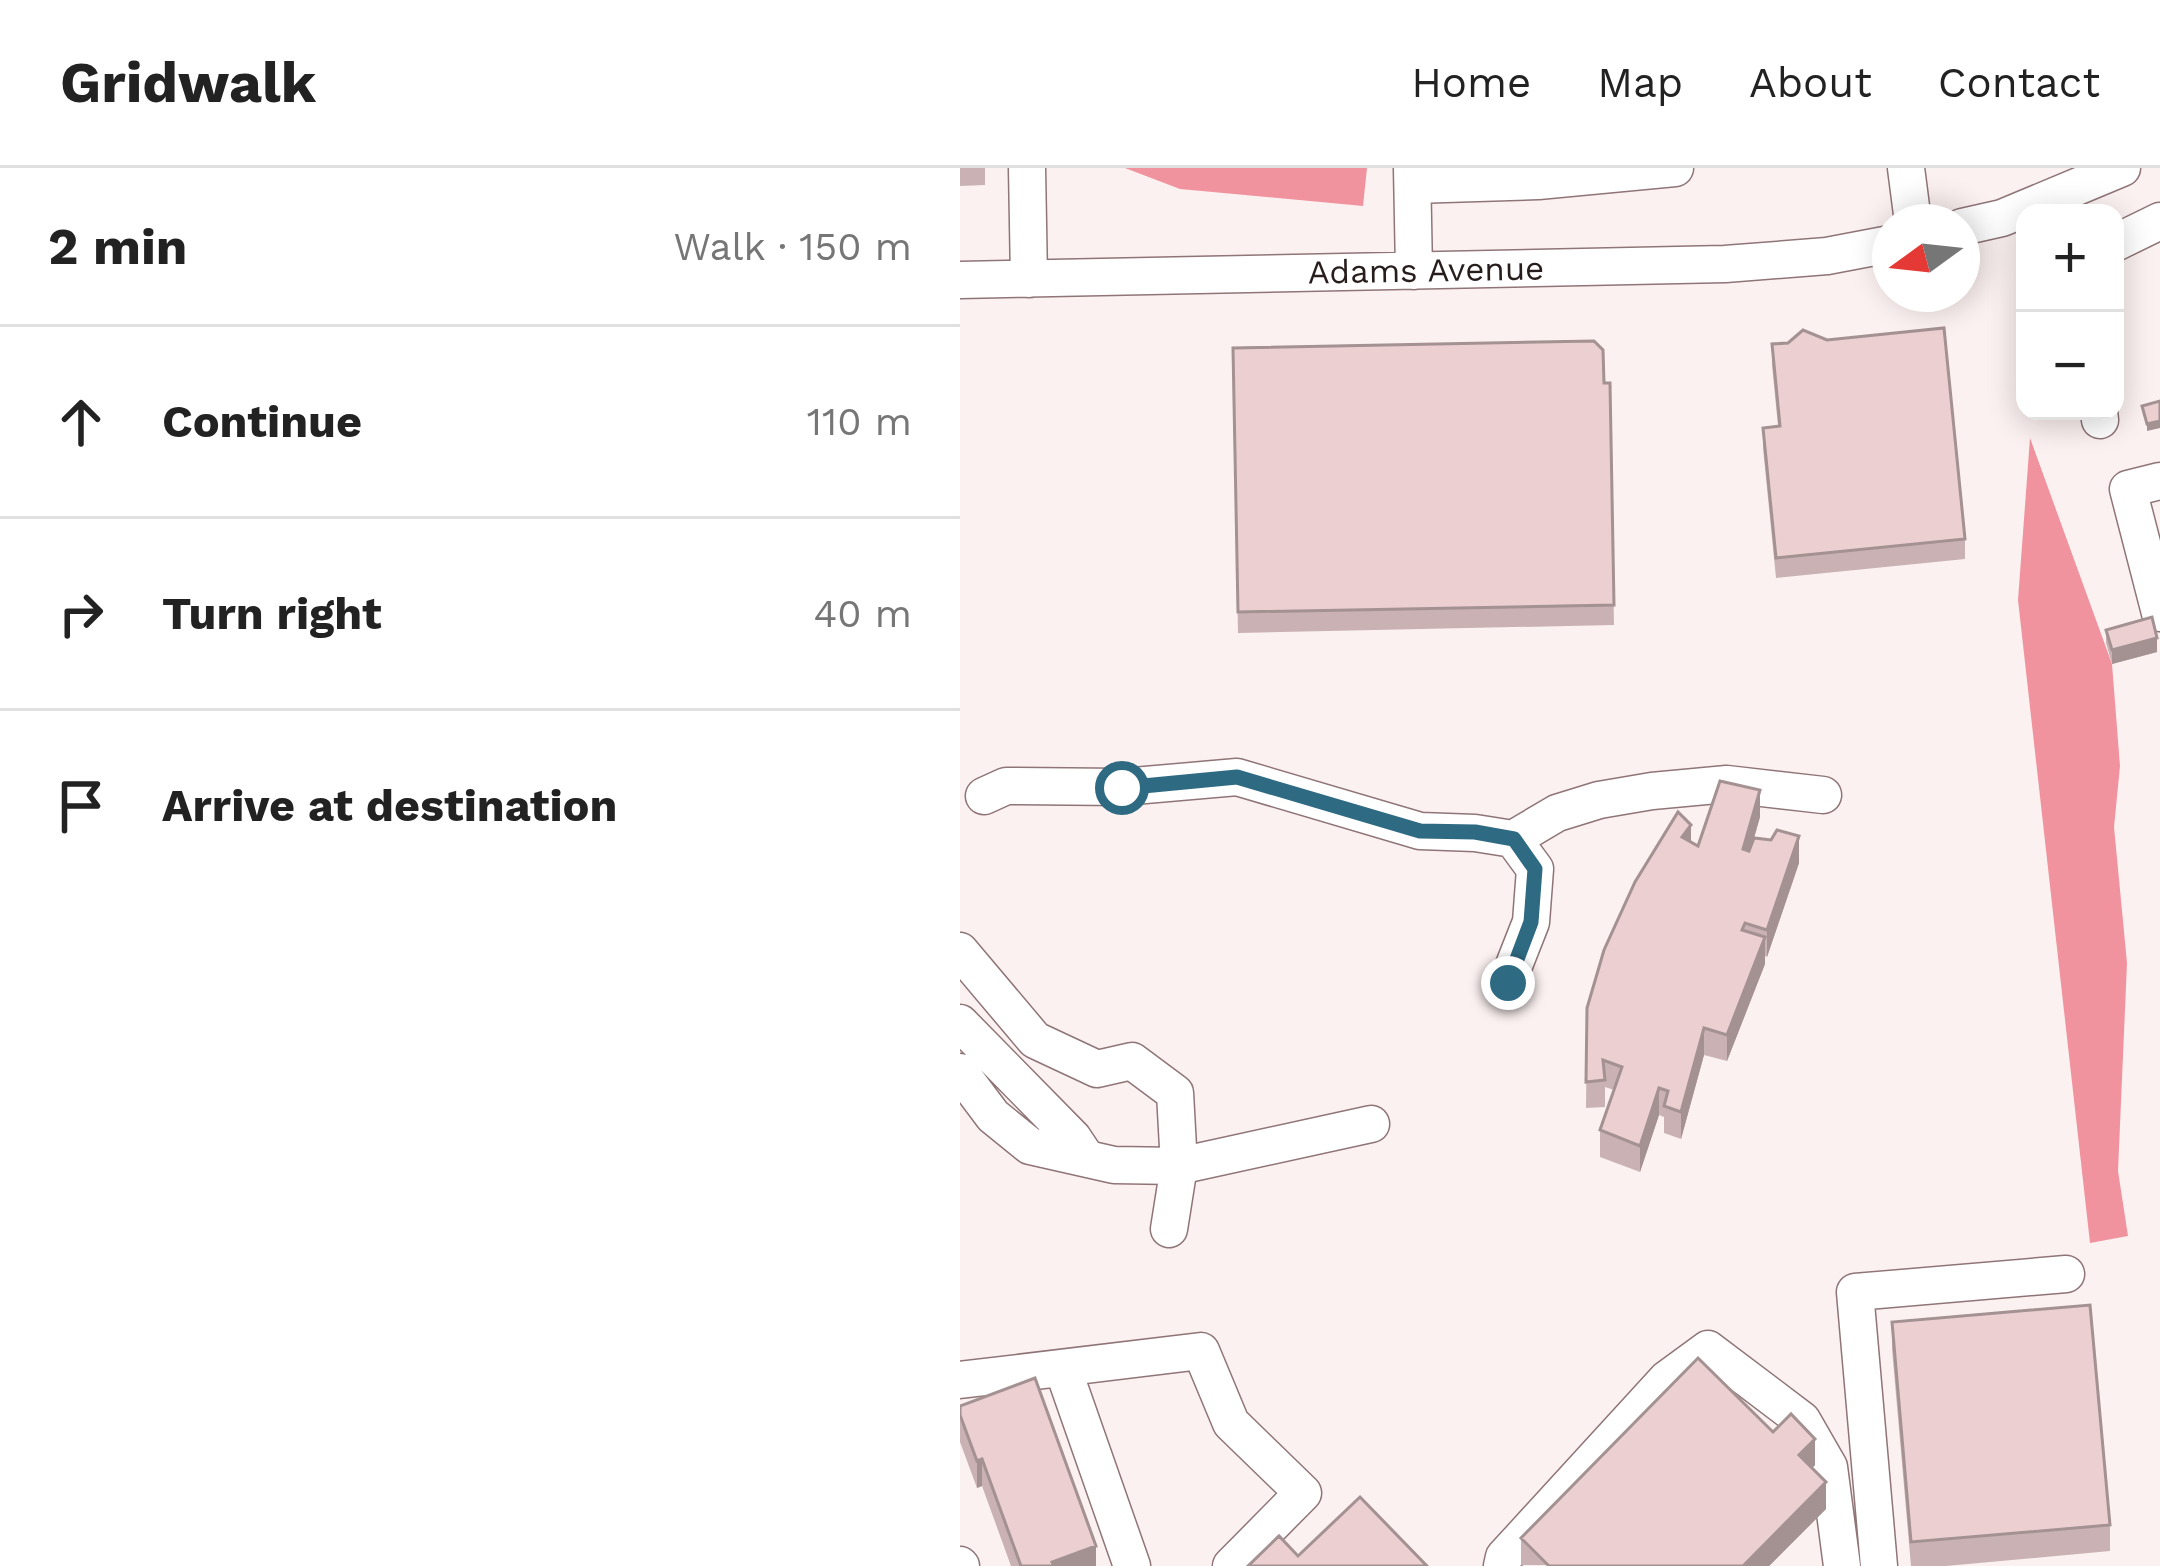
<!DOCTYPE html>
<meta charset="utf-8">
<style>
body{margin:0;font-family:"Work Sans",sans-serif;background:#f2f2f2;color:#222}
.controls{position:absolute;right:36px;top:36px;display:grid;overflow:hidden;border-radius:24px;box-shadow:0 6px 30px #0003}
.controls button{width:108px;height:108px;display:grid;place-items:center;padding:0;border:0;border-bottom:3px solid #e0e0e0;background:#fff;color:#222;font:60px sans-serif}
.compass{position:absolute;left:912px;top:36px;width:108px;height:108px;border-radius:50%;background:#fff;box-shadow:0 6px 30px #0003;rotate:255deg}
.stop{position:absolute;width:36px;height:36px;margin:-27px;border:9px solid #2e6a82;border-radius:50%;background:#fff}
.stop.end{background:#2e6a82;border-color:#fff;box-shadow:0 3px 12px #0008}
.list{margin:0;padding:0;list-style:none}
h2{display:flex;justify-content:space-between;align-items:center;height:156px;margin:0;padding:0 48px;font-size:51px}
h2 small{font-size:39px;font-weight:400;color:#767676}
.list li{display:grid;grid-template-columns:78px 1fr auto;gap:36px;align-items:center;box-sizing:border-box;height:192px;padding:0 48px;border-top:3px solid #e0e0e0}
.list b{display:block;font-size:45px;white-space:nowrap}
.list em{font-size:39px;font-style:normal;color:#767676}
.icon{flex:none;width:66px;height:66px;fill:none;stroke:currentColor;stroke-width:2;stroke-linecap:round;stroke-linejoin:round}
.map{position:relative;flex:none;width:1200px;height:1398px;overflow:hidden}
header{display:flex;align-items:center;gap:72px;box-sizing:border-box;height:168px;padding:0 60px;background:#fff;border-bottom:3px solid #e0e0e0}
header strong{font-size:57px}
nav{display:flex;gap:66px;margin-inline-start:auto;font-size:42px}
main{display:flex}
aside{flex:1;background:#fff}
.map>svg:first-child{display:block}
</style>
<header>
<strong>Gridwalk</strong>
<nav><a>Home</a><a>Map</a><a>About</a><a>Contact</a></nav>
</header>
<main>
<aside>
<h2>2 min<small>Walk · 150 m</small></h2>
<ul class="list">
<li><svg class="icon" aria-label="ahead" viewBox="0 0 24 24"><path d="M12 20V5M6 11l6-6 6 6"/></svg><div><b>Continue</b></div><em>110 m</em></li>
<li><svg class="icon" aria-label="right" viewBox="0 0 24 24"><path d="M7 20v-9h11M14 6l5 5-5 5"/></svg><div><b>Turn right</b></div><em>40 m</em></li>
<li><svg class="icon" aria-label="arrive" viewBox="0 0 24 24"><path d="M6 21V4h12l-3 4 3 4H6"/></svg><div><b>Arrive at destination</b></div></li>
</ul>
</aside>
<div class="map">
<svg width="1200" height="1398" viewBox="0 0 1200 1398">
<rect width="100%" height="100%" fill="#fcf1f1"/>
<path fill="#f0939e" d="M 165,0 L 407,0 L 403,38 L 220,21 Z
M 1070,270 L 1152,496 L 1160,598 L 1154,659 L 1167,795 L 1158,1003 L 1168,1068 L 1130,1075 L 1058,432 Z"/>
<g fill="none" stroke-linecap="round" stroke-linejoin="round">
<defs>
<path id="minor" d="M 67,0 L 69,111
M 452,0 L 454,103
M 946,0 L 953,54
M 453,17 L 578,13 L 715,0
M 1002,59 L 1042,50 L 1162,0
M 1155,75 L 1200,53
M 0,112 L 765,96 L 867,88 L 930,76
M 1139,243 L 1140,252
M 1200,445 L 1168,321 L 1200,313
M 24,628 L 46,618 L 162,619 L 277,609 L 460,663 L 515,665 L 553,671 L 575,701 L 571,754 L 547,815
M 553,671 L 597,645 L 639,632 L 692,623 L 767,616 L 863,627
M 0,783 L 75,872 L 137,901 L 172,893 L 215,925 L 219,998 L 154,997 L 70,978 L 33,948 L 0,904
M 0,855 L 113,970 L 125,988
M 209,1061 L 219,998 L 411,956
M 103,1201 L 172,1398
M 0,1212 L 241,1183 L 271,1255 L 343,1325 L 271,1398
M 0,1397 L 1,1398
M 542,1398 L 544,1389 L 707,1211 L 748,1181 L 842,1252 L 869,1299 L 882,1398
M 919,1398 L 895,1124 L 1106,1106"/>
</defs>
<use href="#minor" stroke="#8f7577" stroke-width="39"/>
<use href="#minor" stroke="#fff" stroke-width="36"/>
</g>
<path fill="#cab2b4" d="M 0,0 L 25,0 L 25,17 L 0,18 Z
M 812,176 L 1005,371 L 1005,391 L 816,410 L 803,280 L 803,260 L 818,258 L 812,197 Z
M 273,180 L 650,215 L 654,457 L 278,465 Z
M 1146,462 L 1197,484 L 1152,496 L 1146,475 Z
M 800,649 L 794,670 L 839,695 L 807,789 L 805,788 L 805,796 L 767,893 L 744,887 L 721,971 L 704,965 L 704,949 L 699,947 L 680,1004 L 640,989 L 640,962 L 654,922 L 645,919 L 645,939 L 626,940 L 627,840 L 731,675 L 738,678 Z
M 932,1154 L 1150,1357 L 1150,1383 L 986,1398 L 951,1398 L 932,1181 Z
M 0,1238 L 136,1398 L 51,1398 L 22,1318 L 17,1320 L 0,1274 Z
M 813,1264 L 855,1297 L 852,1300 L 866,1341 L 809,1398 L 561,1397 L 561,1370 Z"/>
<path fill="#a49192" d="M 1200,253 L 1200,260 L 1187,263 L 1187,256 Z
M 1197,470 L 1197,484 L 1152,496 L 1152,482 Z
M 800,622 L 800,649 L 783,708 L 783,681 Z
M 731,657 L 731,684 L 722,669 Z
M 839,668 L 839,695 L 807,789 L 807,762 Z
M 805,769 L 805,796 L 767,893 L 767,867 Z
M 744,860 L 744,887 L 721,971 L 721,944 Z
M 699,920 L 699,947 L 680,1004 L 680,978 Z
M 855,1271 L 855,1297 L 839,1314 L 839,1287 Z
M 22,1291 L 22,1318 L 17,1320 L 17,1293 Z
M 866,1314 L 866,1341 L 809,1398 L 783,1398 Z
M 136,1378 L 136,1398 L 92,1398 L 92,1394 Z"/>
<path fill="#ebcfd1" stroke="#a49192" stroke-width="3" d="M 984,160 L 1005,371 L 816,390 L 803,260 L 820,258 L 812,176 L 828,175 L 843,162 L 867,172 Z
M 634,173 L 643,182 L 644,215 L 650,215 L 654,437 L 278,444 L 273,180 Z
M 1200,233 L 1200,253 L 1187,256 L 1182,238 Z
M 1192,449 L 1197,470 L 1152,482 L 1146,462 Z
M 760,613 L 800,622 L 783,681 L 789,683 L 794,670 L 811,672 L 817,662 L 839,668 L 807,762 L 785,755 L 782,762 L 805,769 L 767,867 L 744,860 L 721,944 L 704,938 L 708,923 L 699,920 L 680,978 L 640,962 L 662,899 L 643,892 L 645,912 L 626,914 L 627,840 L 644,782 L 675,714 L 718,644 L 731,657 L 722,669 L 738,678 Z
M 1130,1137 L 1150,1357 L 951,1374 L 932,1154 Z
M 738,1190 L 813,1264 L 831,1246 L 855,1271 L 839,1287 L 866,1314 L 783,1398 L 589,1398 L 561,1370 Z
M 75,1210 L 136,1378 L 92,1394 L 94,1398 L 61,1398 L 22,1291 L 17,1293 L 0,1247 L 0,1238 Z
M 400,1329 L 467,1398 L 288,1398 L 319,1368 L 338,1388 Z"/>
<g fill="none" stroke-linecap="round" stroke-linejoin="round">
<path stroke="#2e6a82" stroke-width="15" d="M 162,620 L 277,609 L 460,663 L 515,664 L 554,671 L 575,701 L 571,754 L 548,815"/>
</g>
<g text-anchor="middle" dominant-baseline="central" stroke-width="9" stroke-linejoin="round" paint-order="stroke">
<g font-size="33" fill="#271d1d" stroke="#fff">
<text transform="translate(466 102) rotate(-1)">Adams Avenue</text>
</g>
</g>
</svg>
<div class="controls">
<button>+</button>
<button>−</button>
</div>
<svg class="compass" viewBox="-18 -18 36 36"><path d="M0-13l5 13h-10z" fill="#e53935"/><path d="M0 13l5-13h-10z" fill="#767676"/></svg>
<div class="stop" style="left:162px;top:620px"></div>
<div class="stop end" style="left:548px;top:815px"></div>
</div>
</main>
